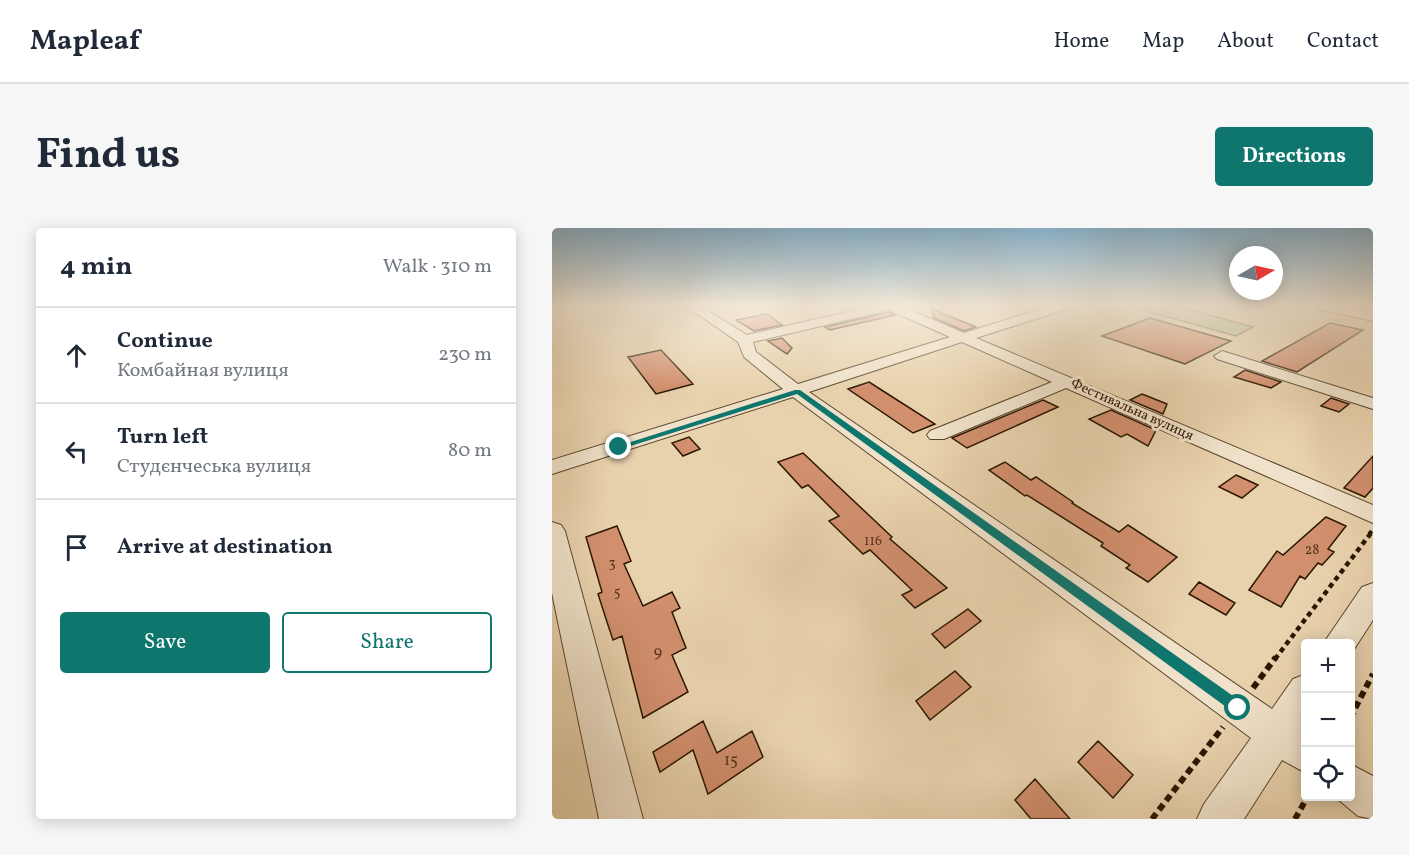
<!DOCTYPE html>
<meta charset="utf-8">
<style>
body{margin:0;font-family:Vollkorn,serif;background:#f6f6f7;color:#1f2937}
.controls{position:absolute;right:18px;bottom:18px;display:grid;overflow:hidden;border-radius:6px;box-shadow:0 3px 15px #0003}
.controls button{width:54px;height:54px;display:grid;place-items:center;padding:0;border:0;border-bottom:2px solid #e0e1e3;background:#fff;color:#1f2937;font:30px sans-serif}
.compass{position:absolute;left:677px;top:18px;width:54px;height:54px;border-radius:50%;background:#fff;box-shadow:0 3px 15px #0003;rotate:81deg}
.stop{position:absolute;width:18px;height:18px;margin:-14px;border:4px solid #0f766e;border-radius:50%;background:#fff}
.stop.end{background:#0f766e;border-color:#fff;box-shadow:0 2px 6px #0008}
.list{margin:0;padding:0;list-style:none}
h2{display:flex;justify-content:space-between;align-items:center;height:78px;margin:0;padding:0 24px;font-size:26px}
h2 small{font-size:20px;font-weight:400;color:#747a83}
.list li{display:grid;grid-template-columns:39px 1fr auto;gap:18px;align-items:center;box-sizing:border-box;height:96px;padding:0 24px;border-top:2px solid #e0e1e3}
.list b{display:block;font-size:22px;white-space:nowrap}
.list p{margin:0;font-size:20px;white-space:nowrap;color:#747a83}
.list em{font-size:20px;font-style:normal;color:#747a83}
.actions{display:flex;gap:12px;padding:18px 24px}
.actions a{flex:1;padding:14px 0;border:2px solid #0f766e;border-radius:6px;text-align:center;font-size:21px;color:#0f766e}
.actions .main{background:#0f766e;color:#fff}
.icon{flex:none;width:33px;height:33px;fill:none;stroke:currentColor;stroke-width:2;stroke-linecap:round;stroke-linejoin:round}
.map{position:relative;flex:none;width:821px;height:591px;overflow:hidden;border-radius:6px}
header{display:flex;align-items:center;gap:36px;box-sizing:border-box;height:84px;padding:0 30px;background:#fff;border-bottom:2px solid #e0e1e3}
header strong{font-size:28px}
nav{display:flex;gap:33px;margin-inline-start:auto;font-size:21px}
.intro{display:flex;align-items:center;justify-content:space-between;box-sizing:border-box;height:144px;padding:0 36px}
h1{margin:0;font-size:42px}
.button{padding:15px 27px;border-radius:6px;background:#0f766e;color:#fff;font-size:21px;font-weight:700}
main{display:flex;gap:36px;padding:0 36px}
aside{flex:1;background:#fff;border-radius:6px;box-shadow:0 3px 15px #0003}
.map>svg:first-child{display:block}
</style>
<header>
<strong>Mapleaf</strong>
<nav><a>Home</a><a>Map</a><a>About</a><a>Contact</a></nav>
</header>
<div class="intro"><h1>Find us</h1><a class="button">Directions</a></div>
<main>
<aside>
<h2>4 min<small>Walk · 310 m</small></h2>
<ul class="list">
<li><svg class="icon" aria-label="ahead" viewBox="0 0 24 24"><path d="M12 20V5M6 11l6-6 6 6"/></svg><div><b>Continue</b><p>Комбайная вулиця</p></div><em>230 m</em></li>
<li><svg class="icon" aria-label="left" viewBox="0 0 24 24"><path d="M17 20v-9H6M10 6l-5 5 5 5"/></svg><div><b>Turn left</b><p>Студєнчеська вулиця</p></div><em>80 m</em></li>
<li><svg class="icon" aria-label="arrive" viewBox="0 0 24 24"><path d="M6 21V4h12l-3 4 3 4H6"/></svg><div><b>Arrive at destination</b></div></li>
</ul>
<div class="actions"><a class="main">Save</a><a>Share</a></div>
</aside>
<div class="map">
<svg width="821" height="591" viewBox="0 0 821 591">
<rect width="100%" height="100%" fill="#e8d2ad"/>
<filter id="stains"><feTurbulence type="fractalNoise" baseFrequency=".00333" numOctaves="4"/><feColorMatrix values="0 0 0 0 .2 0 0 0 0 .09 0 0 0 0 .02 0 0 0 .5 -.17"/></filter>
<radialGradient id="worn" r=".72"><stop offset=".6" stop-color="#630" stop-opacity="0"/><stop offset="1" stop-color="#630" stop-opacity=".3"/></radialGradient>
<path fill="#b2bd8d" stroke="#6e6a47" stroke-width="1.5" d="M 601,78 L 624,78 L 701,99 L 684,108 L 591,82 Z"/>
<path fill="#d28f6e" stroke="#2a1701" stroke-width="1.5" d="M 380,81 L 424,99 L 412,103 L 382,90 Z
M 337,84 L 343,87 L 278,102 L 273,99 Z
M 215,86 L 230,97 L 202,103 L 184,92 Z
M 598,90 L 679,113 L 633,136 L 550,108 Z
M 778,95 L 811,102 L 745,144 L 710,133 Z
M 230,110 L 240,120 L 235,126 L 216,113 Z
M 109,122 L 141,156 L 104,166 L 76,129 Z
M 693,142 L 729,154 L 719,160 L 682,149 Z
M 317,154 L 383,196 L 361,205 L 296,161 Z
M 590,166 L 615,176 L 611,186 L 578,172 Z
M 779,170 L 797,176 L 787,184 L 769,178 Z
M 491,172 L 506,179 L 415,220 L 400,210 Z
M 559,182 L 604,202 L 596,218 L 575,206 L 569,209 L 537,191 Z
M 137,209 L 148,221 L 131,228 L 120,215 Z
M 251,225 L 340,309 L 338,311 L 395,360 L 363,380 L 350,367 L 360,362 L 318,322 L 311,326 L 277,293 L 287,288 L 256,257 L 250,260 L 226,234 Z
M 821,228 L 821,260 L 813,269 L 792,260 Z
M 453,234 L 479,252 L 484,249 L 521,274 L 520,275 L 567,304 L 576,297 L 625,329 L 596,354 L 574,340 L 578,337 L 549,318 L 551,315 L 475,267 L 473,268 L 437,242 Z
M 684,247 L 706,257 L 690,270 L 667,259 Z
M 774,289 L 794,298 L 776,321 L 782,324 L 770,337 L 766,335 L 753,351 L 748,348 L 729,379 L 697,362 L 725,323 L 731,327 Z
M 65,298 L 79,333 L 72,336 L 91,378 L 120,364 L 128,380 L 120,384 L 134,420 L 120,427 L 136,464 L 91,490 L 70,408 L 61,412 L 55,394 L 46,366 L 50,364 L 34,309 Z
M 647,354 L 683,375 L 674,387 L 637,366 Z
M 416,381 L 429,393 L 393,420 L 380,406 Z
M 403,443 L 419,459 L 378,492 L 364,473 Z
M 151,493 L 165,525 L 200,503 L 211,529 L 156,566 L 141,522 L 108,544 L 101,524 Z
M 546,513 L 581,547 L 561,570 L 526,534 Z
M 483,551 L 518,591 L 479,591 L 463,572 Z"/>
<g fill="none" stroke-linecap="round" stroke-linejoin="round">
<defs>
<path id="minor" d="M 134,78 L 148,78 L 195,107 L 321,78 L 349,78 L 412,105 L 498,78 L 517,78 L 515,81 L 424,110 L 821,277 L 821,295 L 514,160 L 392,211 L 378,211 L 375,207 L 378,203 L 500,154 L 410,114 L 257,164 L 720,481 L 741,451 L 754,446 L 754,496 L 751,500 L 754,502 L 754,545 L 730,532 L 692,591 L 645,591 L 652,576 L 699,510 L 241,169 L 0,246 L 0,232 L 231,161 L 192,129 L 186,114 ZM 337,82 L 398,109 L 246,156 L 204,124 L 201,114 Z
M 764,78 L 787,78 L 821,85 L 821,93 L 766,81 Z
M 670,123 L 821,170 L 821,181 L 665,131 L 662,128 Z
M 0,294 L 9,297 L 13,303 L 91,591 L 47,591 L 0,365 Z
M 821,355 L 821,392 L 799,426 L 798,416 L 771,416 L 810,359 Z
M 798,536 L 821,548 L 821,591 L 806,588 L 782,568 L 798,568 Z"/>
</defs>
<use href="#minor" stroke="#5a462c" stroke-width="2"/>
<path stroke="#2a1701" stroke-width="4" stroke-dasharray="4 3" stroke-linecap="butt" d="M 817,306 L 820,303"/>
<path stroke="#2a1701" stroke-width="4.5" stroke-dasharray="5 4" stroke-linecap="butt" d="M 723,431 L 819,305"/>
<path stroke="#2a1701" stroke-width="6" stroke-dasharray="7 4.5" stroke-linecap="butt" d="M 701,460 L 724,429
M 798,490 L 821,446
M 600,591 L 671,499
M 743,591 L 756,568"/>
<use href="#minor" fill="#f0e2ca" fill-rule="evenodd"/>
</g>
<linearGradient id="sky" x2="0" y2="1"><stop stop-color="#88b5d2"/><stop offset="0.48" stop-color="#f5ebda"/><stop offset="1" stop-color="#f5ebda" stop-opacity="0"/></linearGradient>
<rect width="821" height="161" fill="url(#sky)"/>
<path fill="#0f766e" d="M 243,162 L 248,162 L 691,475 L 693,480 L 691,484 L 686,486 L 681,484 L 245,166 L 69,221 L 63,219 Z"/>
<g text-anchor="middle" dominant-baseline="central" stroke-width="6" stroke-linejoin="round" paint-order="stroke">
<g font-size="14" fill="#2a1701" stroke="#f0e2ca">
<text transform="translate(580 182) rotate(24)">Фестивальна вулиця</text>
</g>
<g font-size="14" fill="#54351c">
<text x="321" y="313">116</text>
<text x="760" y="322">28</text>
<text x="60" y="335">3</text>
<text x="65" y="364">5</text>
</g>
<g font-size="16" fill="#54351c">
<text x="106" y="425">9</text>
<text x="179" y="533">15</text>
</g>
</g>
<rect width="100%" height="100%" filter="url(#stains)"/>
<rect width="100%" height="100%" fill="url(#worn)"/>
</svg>
<div class="controls">
<button>+</button>
<button>−</button>
<button><svg class="icon" aria-label="locate" viewBox="0 0 24 24"><circle cx="12" cy="12" r="6"/><path d="M12 2v4M12 18v4M2 12h4M18 12h4"/></svg></button>
</div>
<svg class="compass" viewBox="-18 -18 36 36"><path d="M0-13l5 13h-10z" fill="#e53935"/><path d="M0 13l5-13h-10z" fill="#747a83"/></svg>
<div class="stop" style="left:686px;top:480px"></div>
<div class="stop end" style="left:67px;top:219px"></div>
</div>
</main>
